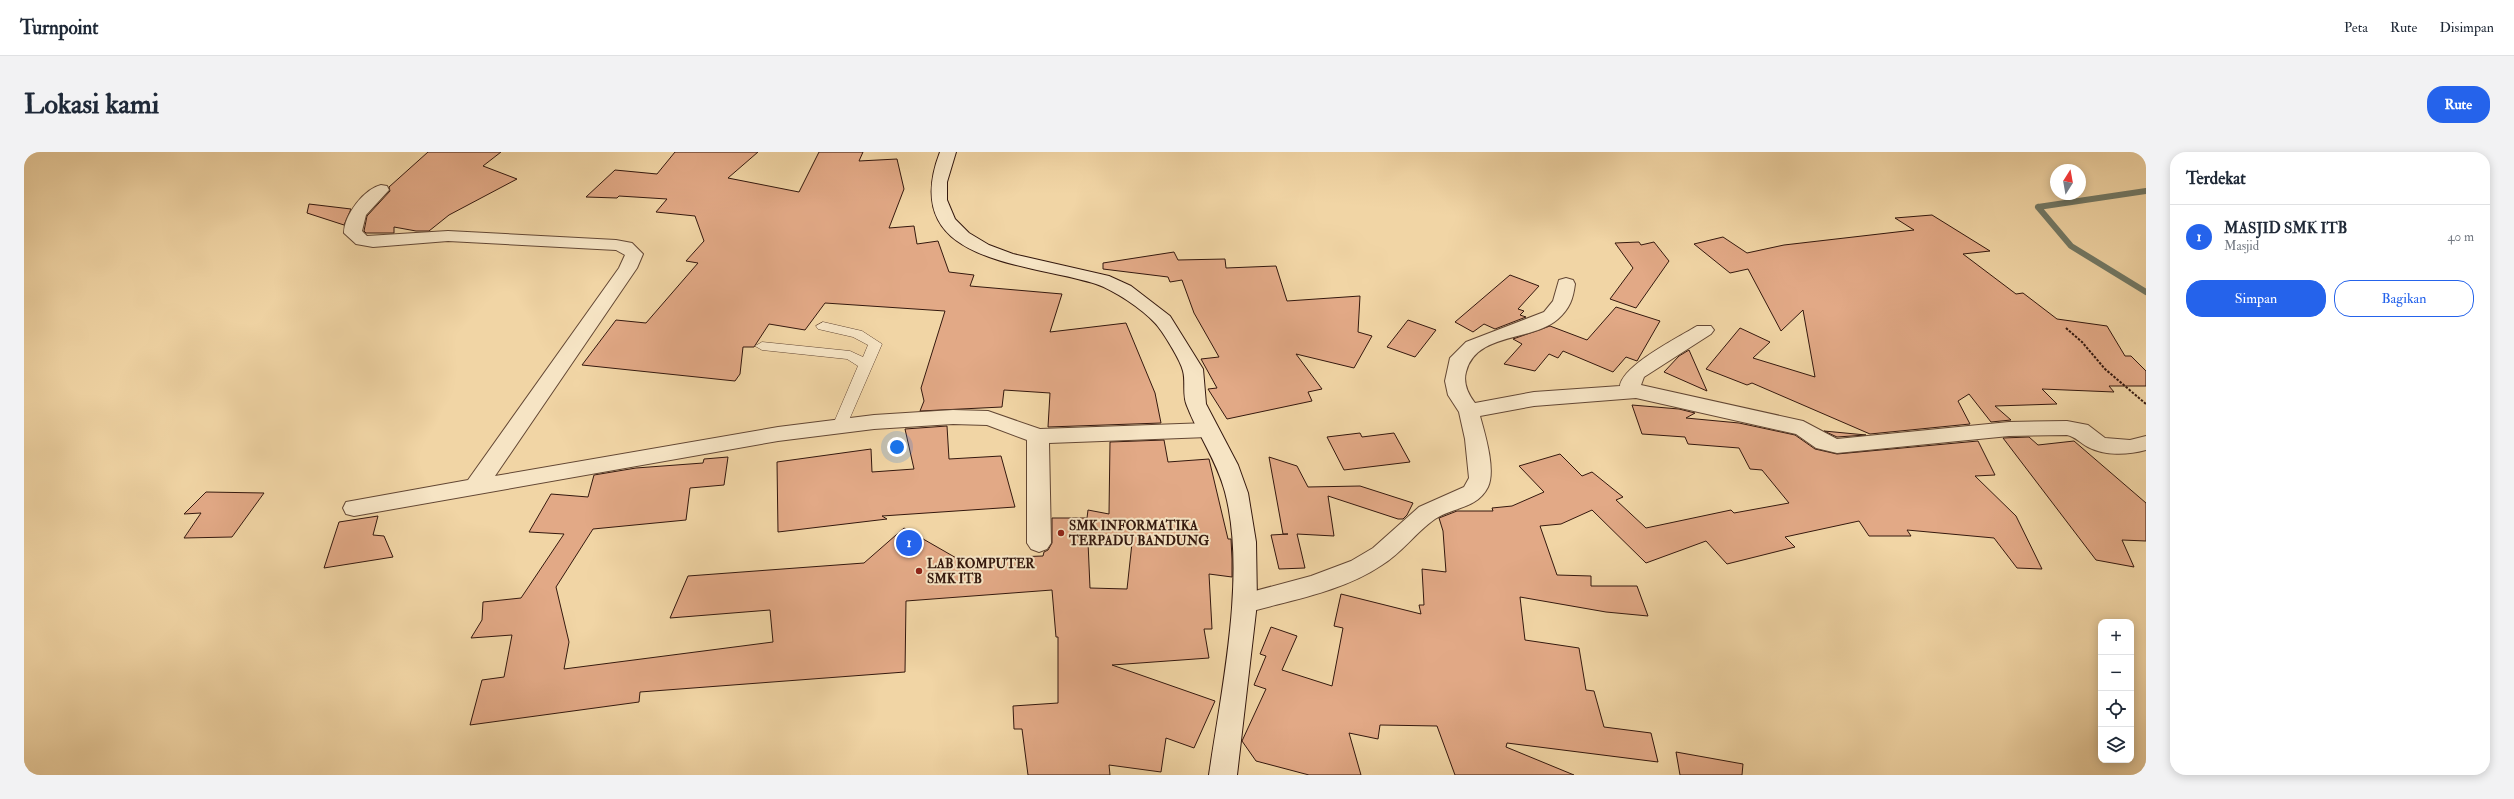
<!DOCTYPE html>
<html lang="id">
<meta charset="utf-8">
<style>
body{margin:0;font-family:"IM FELL Double Pica",serif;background:#f2f2f3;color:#1f2937}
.controls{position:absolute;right:12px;bottom:12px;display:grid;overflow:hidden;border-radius:8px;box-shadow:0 2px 10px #0003}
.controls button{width:36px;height:36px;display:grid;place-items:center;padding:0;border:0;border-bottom:1px solid #e0e1e3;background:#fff;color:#1f2937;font:20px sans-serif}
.compass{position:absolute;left:2026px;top:12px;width:36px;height:36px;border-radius:50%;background:#fff;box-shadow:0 2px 10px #0003;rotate:11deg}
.you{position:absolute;left:873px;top:295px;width:14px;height:14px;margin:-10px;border:3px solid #fff;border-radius:50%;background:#1a73e8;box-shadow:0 0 0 6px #1a73e833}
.badge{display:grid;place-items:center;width:26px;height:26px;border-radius:50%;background:#2563eb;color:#fff;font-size:13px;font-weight:700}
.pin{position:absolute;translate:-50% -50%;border:2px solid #fff;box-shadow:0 1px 4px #0006}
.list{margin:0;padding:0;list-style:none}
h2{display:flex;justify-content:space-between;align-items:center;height:52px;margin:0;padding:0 16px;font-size:17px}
h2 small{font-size:13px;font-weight:400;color:#747a83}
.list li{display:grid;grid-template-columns:26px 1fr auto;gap:12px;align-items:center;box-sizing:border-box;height:64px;padding:0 16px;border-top:1px solid #e0e1e3}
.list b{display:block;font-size:15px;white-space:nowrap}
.list p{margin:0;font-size:13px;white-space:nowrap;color:#747a83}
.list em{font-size:13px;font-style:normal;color:#747a83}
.actions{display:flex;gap:8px;padding:12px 16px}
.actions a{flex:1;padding:9px 0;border:1px solid #2563eb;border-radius:16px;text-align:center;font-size:14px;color:#2563eb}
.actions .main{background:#2563eb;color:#fff}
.icon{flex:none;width:22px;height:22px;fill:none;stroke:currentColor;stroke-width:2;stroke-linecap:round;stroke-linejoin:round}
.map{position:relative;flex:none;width:2122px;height:623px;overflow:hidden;border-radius:16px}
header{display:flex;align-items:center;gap:24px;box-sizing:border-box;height:56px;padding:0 20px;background:#fff;border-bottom:1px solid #e0e1e3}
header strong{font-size:19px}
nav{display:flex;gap:22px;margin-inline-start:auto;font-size:14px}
.intro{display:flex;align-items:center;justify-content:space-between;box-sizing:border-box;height:96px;padding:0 24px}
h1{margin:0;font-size:28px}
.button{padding:10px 18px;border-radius:16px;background:#2563eb;color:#fff;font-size:14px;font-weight:700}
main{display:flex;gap:24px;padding:0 24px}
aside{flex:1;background:#fff;border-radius:16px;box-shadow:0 2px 10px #0003}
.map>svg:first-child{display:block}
</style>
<header>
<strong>Turnpoint</strong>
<nav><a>Peta</a><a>Rute</a><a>Disimpan</a></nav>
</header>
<div class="intro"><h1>Lokasi kami</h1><a class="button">Rute</a></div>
<main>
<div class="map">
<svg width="2122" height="623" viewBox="0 0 2122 623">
<rect width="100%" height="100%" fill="#f1d5a5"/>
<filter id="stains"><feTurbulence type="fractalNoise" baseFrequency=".005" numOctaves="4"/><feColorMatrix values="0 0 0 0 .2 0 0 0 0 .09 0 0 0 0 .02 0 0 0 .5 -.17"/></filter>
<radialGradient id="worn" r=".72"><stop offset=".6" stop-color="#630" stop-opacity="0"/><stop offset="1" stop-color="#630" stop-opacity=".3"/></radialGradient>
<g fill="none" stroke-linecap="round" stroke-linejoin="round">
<path stroke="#727966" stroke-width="6" d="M 2014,55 L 2047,94 L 2122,140
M 2014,55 L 2122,39"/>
</g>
<path fill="#e2a986" stroke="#34180e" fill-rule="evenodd" d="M 404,0 L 477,0 L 459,14 L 493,27 L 425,63 L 405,79 L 392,79 L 370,75 L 370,81 L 342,81 L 340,79 L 343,64 L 366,39 L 365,35 Z
M 651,0 L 734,0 L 704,26 L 775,40 L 795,0 L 839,0 L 835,9 L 873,7 L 880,37 L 865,76 L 890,74 L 893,92 L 914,89 L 925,120 L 950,123 L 946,134 L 1038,142 L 1026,180 L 1102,171 L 1131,241 L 1137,271 L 1024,275 L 1026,241 L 980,238 L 978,255 L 896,259 L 900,249 L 897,236 L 921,159 L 801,151 L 781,178 L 745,172 L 730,195 L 719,195 L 716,222 L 711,229 L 558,213 L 592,168 L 622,171 L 674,111 L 662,109 L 680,89 L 671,64 L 632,60 L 643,47 L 595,44 L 593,46 L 562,45 L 591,18 L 633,22 Z
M 285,52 L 327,57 L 320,73 L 283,61 Z
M 1908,63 L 1966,99 L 1939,102 L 1992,142 L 1999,141 L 2033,167 L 2083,174 L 2101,204 L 2107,204 L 2122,219 L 2122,234 L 2085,234 L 2090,240 L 2018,237 L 2033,252 L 1971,254 L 1987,268 L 1967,270 L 1945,242 L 1934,249 L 1946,272 L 1846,282 L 1728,231 L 1723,233 L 1682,217 L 1716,176 L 1746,190 L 1729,206 L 1791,225 L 1779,158 L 1757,179 L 1724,117 L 1706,121 L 1670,92 L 1699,85 L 1723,101 L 1760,93 L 1890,78 L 1871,66 Z
M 1615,90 L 1617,93 L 1630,90 L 1645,109 L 1612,156 L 1586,147 L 1609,116 L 1591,91 Z
M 1150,100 L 1154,108 L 1201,107 L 1202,116 L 1252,114 L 1263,149 L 1336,144 L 1334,180 L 1348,184 L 1330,216 L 1272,202 L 1298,237 L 1284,240 L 1288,249 L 1203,267 L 1184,237 L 1193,236 L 1177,207 L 1195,205 L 1170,161 L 1158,128 L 1146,130 L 1144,125 L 1079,117 L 1079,111 Z
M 1486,123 L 1515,134 L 1494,157 L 1500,159 L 1496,163 L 1502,165 L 1471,177 L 1460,172 L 1449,180 L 1431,170 Z
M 1592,155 L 1636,169 L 1613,209 L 1602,205 L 1589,220 L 1539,199 L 1534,206 L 1525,202 L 1511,219 L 1480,212 L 1498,192 L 1489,187 L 1526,174 L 1563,188 Z
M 1384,168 L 1412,178 L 1391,205 L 1363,195 Z
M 1665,198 L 1683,239 L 1640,220 L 1655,204 Z
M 1608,253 L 1655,257 L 1671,261 L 1662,266 L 1715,271 L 1771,283 L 1791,297 L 1813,302 L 1954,289 L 1971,323 L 1951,324 L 1992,364 L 2018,417 L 1993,416 L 1970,386 L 1883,378 L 1887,384 L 1845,384 L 1835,369 L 1761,385 L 1771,395 L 1703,412 L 1682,389 L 1622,411 L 1568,358 L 1537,372 L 1516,374 L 1533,423 L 1567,424 L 1567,434 L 1613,434 L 1624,464 L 1582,460 L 1496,445 L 1501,488 L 1555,496 L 1562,538 L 1570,539 L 1580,575 L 1627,581 L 1634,610 L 1483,591 L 1482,595 L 1550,623 L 1431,623 L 1413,574 L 1356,573 L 1354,587 L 1325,581 L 1337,623 L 1285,623 L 1232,609 L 1218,589 L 1242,537 L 1230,533 L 1242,504 L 1236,502 L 1247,475 L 1273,484 L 1258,518 L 1308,534 L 1319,476 L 1310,474 L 1317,442 L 1397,462 L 1395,453 L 1400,453 L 1398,417 L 1422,420 L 1419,379 L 1415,366 L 1433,359 L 1469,359 L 1468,356 L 1488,354 L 1520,340 L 1495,314 L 1536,302 L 1558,324 L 1568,320 L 1599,345 L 1592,348 L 1622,376 L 1707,358 L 1710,361 L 1765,351 L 1738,318 L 1726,317 L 1715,296 L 1664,292 L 1661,285 L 1618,282 Z
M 923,274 L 925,307 L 977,304 L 991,355 L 858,364 L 863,367 L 754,380 L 753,310 L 847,297 L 848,320 L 890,317 L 881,277 Z
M 1800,279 L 1842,283 L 1813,285 Z
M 1336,281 L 1338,285 L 1370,281 L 1386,310 L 1320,318 L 1303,285 Z
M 2005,285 L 2014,293 L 2050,289 L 2122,351 L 2122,389 L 2098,388 L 2110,415 L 2072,408 L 1979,286 Z
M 1140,288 L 1144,310 L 1185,307 L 1204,387 L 1207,387 L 1208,407 L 1208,425 L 1185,422 L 1188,477 L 1180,477 L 1185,506 L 1088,513 L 1191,549 L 1170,596 L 1142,586 L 1137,620 L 1085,613 L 1086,623 L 1004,623 L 998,577 L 990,577 L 989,554 L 1034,551 L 1034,485 L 1032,485 L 1028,438 L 882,449 L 881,520 L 616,540 L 615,550 L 446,573 L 458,528 L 480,525 L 488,483 L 447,486 L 458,468 L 459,450 L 497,446 L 540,382 L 505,380 L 527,342 L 564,345 L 570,323 L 612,316 L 679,311 L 680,307 L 704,305 L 700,333 L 666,336 L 662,368 L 569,377 L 532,435 L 545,490 L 540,517 L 749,490 L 746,458 L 646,466 L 664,424 L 840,411 L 880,376 L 934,407 L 1019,404 L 1020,400 L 1024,398 L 1028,391 L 1028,366 L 1063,366 L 1064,358 L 1085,362 L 1086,290 ZM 1064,390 L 1108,391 L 1103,437 L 1066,436 Z
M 1245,305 L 1273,314 L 1284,335 L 1336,334 L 1389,351 L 1383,363 L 1379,367 L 1374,367 L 1304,344 L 1310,384 L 1273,382 L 1281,416 L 1255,417 L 1247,383 L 1264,382 L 1259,382 Z
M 182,340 L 240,341 L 208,385 L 160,386 L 177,361 L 160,362 Z
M 354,364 L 349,383 L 360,384 L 369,405 L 300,416 L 315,370 Z
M 1652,600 L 1719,612 L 1718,623 L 1656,623 Z"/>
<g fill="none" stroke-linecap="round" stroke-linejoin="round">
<defs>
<path id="service" d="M 799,170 L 838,179 L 858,192 L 822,275 L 815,280 L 808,275 L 834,214 L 823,207 L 738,198 L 731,194 L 738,190 L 826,199 L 839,205 L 844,193 L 829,185 L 794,177 L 792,174 Z"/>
<path id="minor" d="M 357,33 L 363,34 L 365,38 L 342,63 L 338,79 L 343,84 L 424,79 L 592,88 L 608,91 L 619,102 L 613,116 L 471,324 L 754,275 L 850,263 L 929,258 L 964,259 L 1016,277 L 1184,271 L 1192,273 L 1195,278 L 1192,283 L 1184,285 L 1025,291 L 1027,391 L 1023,397 L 1015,400 L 1007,397 L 1003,391 L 1003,288 L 963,273 L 929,272 L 850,277 L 754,289 L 330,364 L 322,362 L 319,356 L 322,350 L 444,328 L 595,116 L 601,103 L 592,98 L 424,89 L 349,95 L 332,92 L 320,81 C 320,63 340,37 357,33 Z
M 1542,126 L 1549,128 L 1551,132 C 1549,147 1546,156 1534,167 C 1508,190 1452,180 1442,220 C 1439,231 1444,242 1451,251 L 1510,240 L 1596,234 C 1599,213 1655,185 1673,174 L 1687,174 L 1690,178 L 1687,182 L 1620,225 L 1617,233 L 1779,269 L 1813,287 L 1985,270 L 2043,269 L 2064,273 L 2081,286 L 2106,288 L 2122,284 L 2122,298 C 2104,303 2081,304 2064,295 C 2056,291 2052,285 2043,283 L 1985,284 L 1813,301 L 1792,296 L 1772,282 L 1612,246 L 1510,254 L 1456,264 C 1461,282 1472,318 1464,335 C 1453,357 1429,355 1411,367 C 1392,380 1378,401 1358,413 C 1318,440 1267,448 1221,461 L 1212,458 L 1209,451 L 1212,444 L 1287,424 L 1327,409 L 1349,396 L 1395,355 L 1440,335 L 1445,326 L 1441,287 L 1435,260 L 1424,243 L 1421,229 L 1426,206 L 1442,190 L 1520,160 L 1529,149 L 1535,128 Z"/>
<path id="secondary" d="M 916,0 L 932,0 L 923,30 L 923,48 L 931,67 L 945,81 L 965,93 L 989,102 L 1085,124 L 1107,134 L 1146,164 L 1179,217 L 1182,252 L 1214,313 L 1224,341 L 1232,390 L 1233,451 L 1213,623 L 1185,623 C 1197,539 1223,423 1201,340 C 1193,309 1174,283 1163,254 C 1158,243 1162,230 1159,219 C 1157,209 1138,178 1131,171 C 1118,157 1090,138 1072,132 C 1003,110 873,112 916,0 Z"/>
</defs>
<use href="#service" stroke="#634734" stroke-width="1"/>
<use href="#minor" stroke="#634734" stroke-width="2"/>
<use href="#secondary" stroke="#34180e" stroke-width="2"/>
<path stroke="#34180e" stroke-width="2" stroke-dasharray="2.5 1.5" stroke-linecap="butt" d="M 2042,176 L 2058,190 L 2081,217 L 2122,252"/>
<use href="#service" fill="#f6e4c4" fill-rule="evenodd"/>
<use href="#minor" fill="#f6e4c4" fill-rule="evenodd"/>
<use href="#secondary" fill="#f6e4c4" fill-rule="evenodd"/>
</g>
<g fill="#8f2418" stroke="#f6e4c4" stroke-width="1.5">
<circle cx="1037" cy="381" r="4"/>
<circle cx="895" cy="419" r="4"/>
</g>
<g text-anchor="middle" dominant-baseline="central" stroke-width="4" stroke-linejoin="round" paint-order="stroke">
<g font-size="13" font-weight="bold" fill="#34180e" stroke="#f6e4c4" text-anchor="start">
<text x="1045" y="374">SMK INFORMATIKA<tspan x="1045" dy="15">TERPADU BANDUNG</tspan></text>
<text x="903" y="412">LAB KOMPUTER<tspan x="903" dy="15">SMK ITB</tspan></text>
</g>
</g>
<rect width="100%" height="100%" filter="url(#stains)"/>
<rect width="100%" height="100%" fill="url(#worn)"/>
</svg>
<div class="controls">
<button>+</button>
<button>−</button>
<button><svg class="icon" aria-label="locate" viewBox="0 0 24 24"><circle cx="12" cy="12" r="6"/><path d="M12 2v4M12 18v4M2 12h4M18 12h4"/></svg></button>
<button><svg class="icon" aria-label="layers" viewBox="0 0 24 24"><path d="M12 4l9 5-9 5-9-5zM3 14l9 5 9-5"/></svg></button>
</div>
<svg class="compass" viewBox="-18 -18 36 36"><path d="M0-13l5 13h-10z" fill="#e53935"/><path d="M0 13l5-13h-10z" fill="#747a83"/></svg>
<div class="you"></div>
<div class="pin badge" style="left:885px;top:391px">1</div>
</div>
<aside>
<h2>Terdekat<small></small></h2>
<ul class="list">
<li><span class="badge">1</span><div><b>MASJID SMK ITB</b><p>Masjid</p></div><em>40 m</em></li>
</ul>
<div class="actions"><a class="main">Simpan</a><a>Bagikan</a></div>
</aside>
</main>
